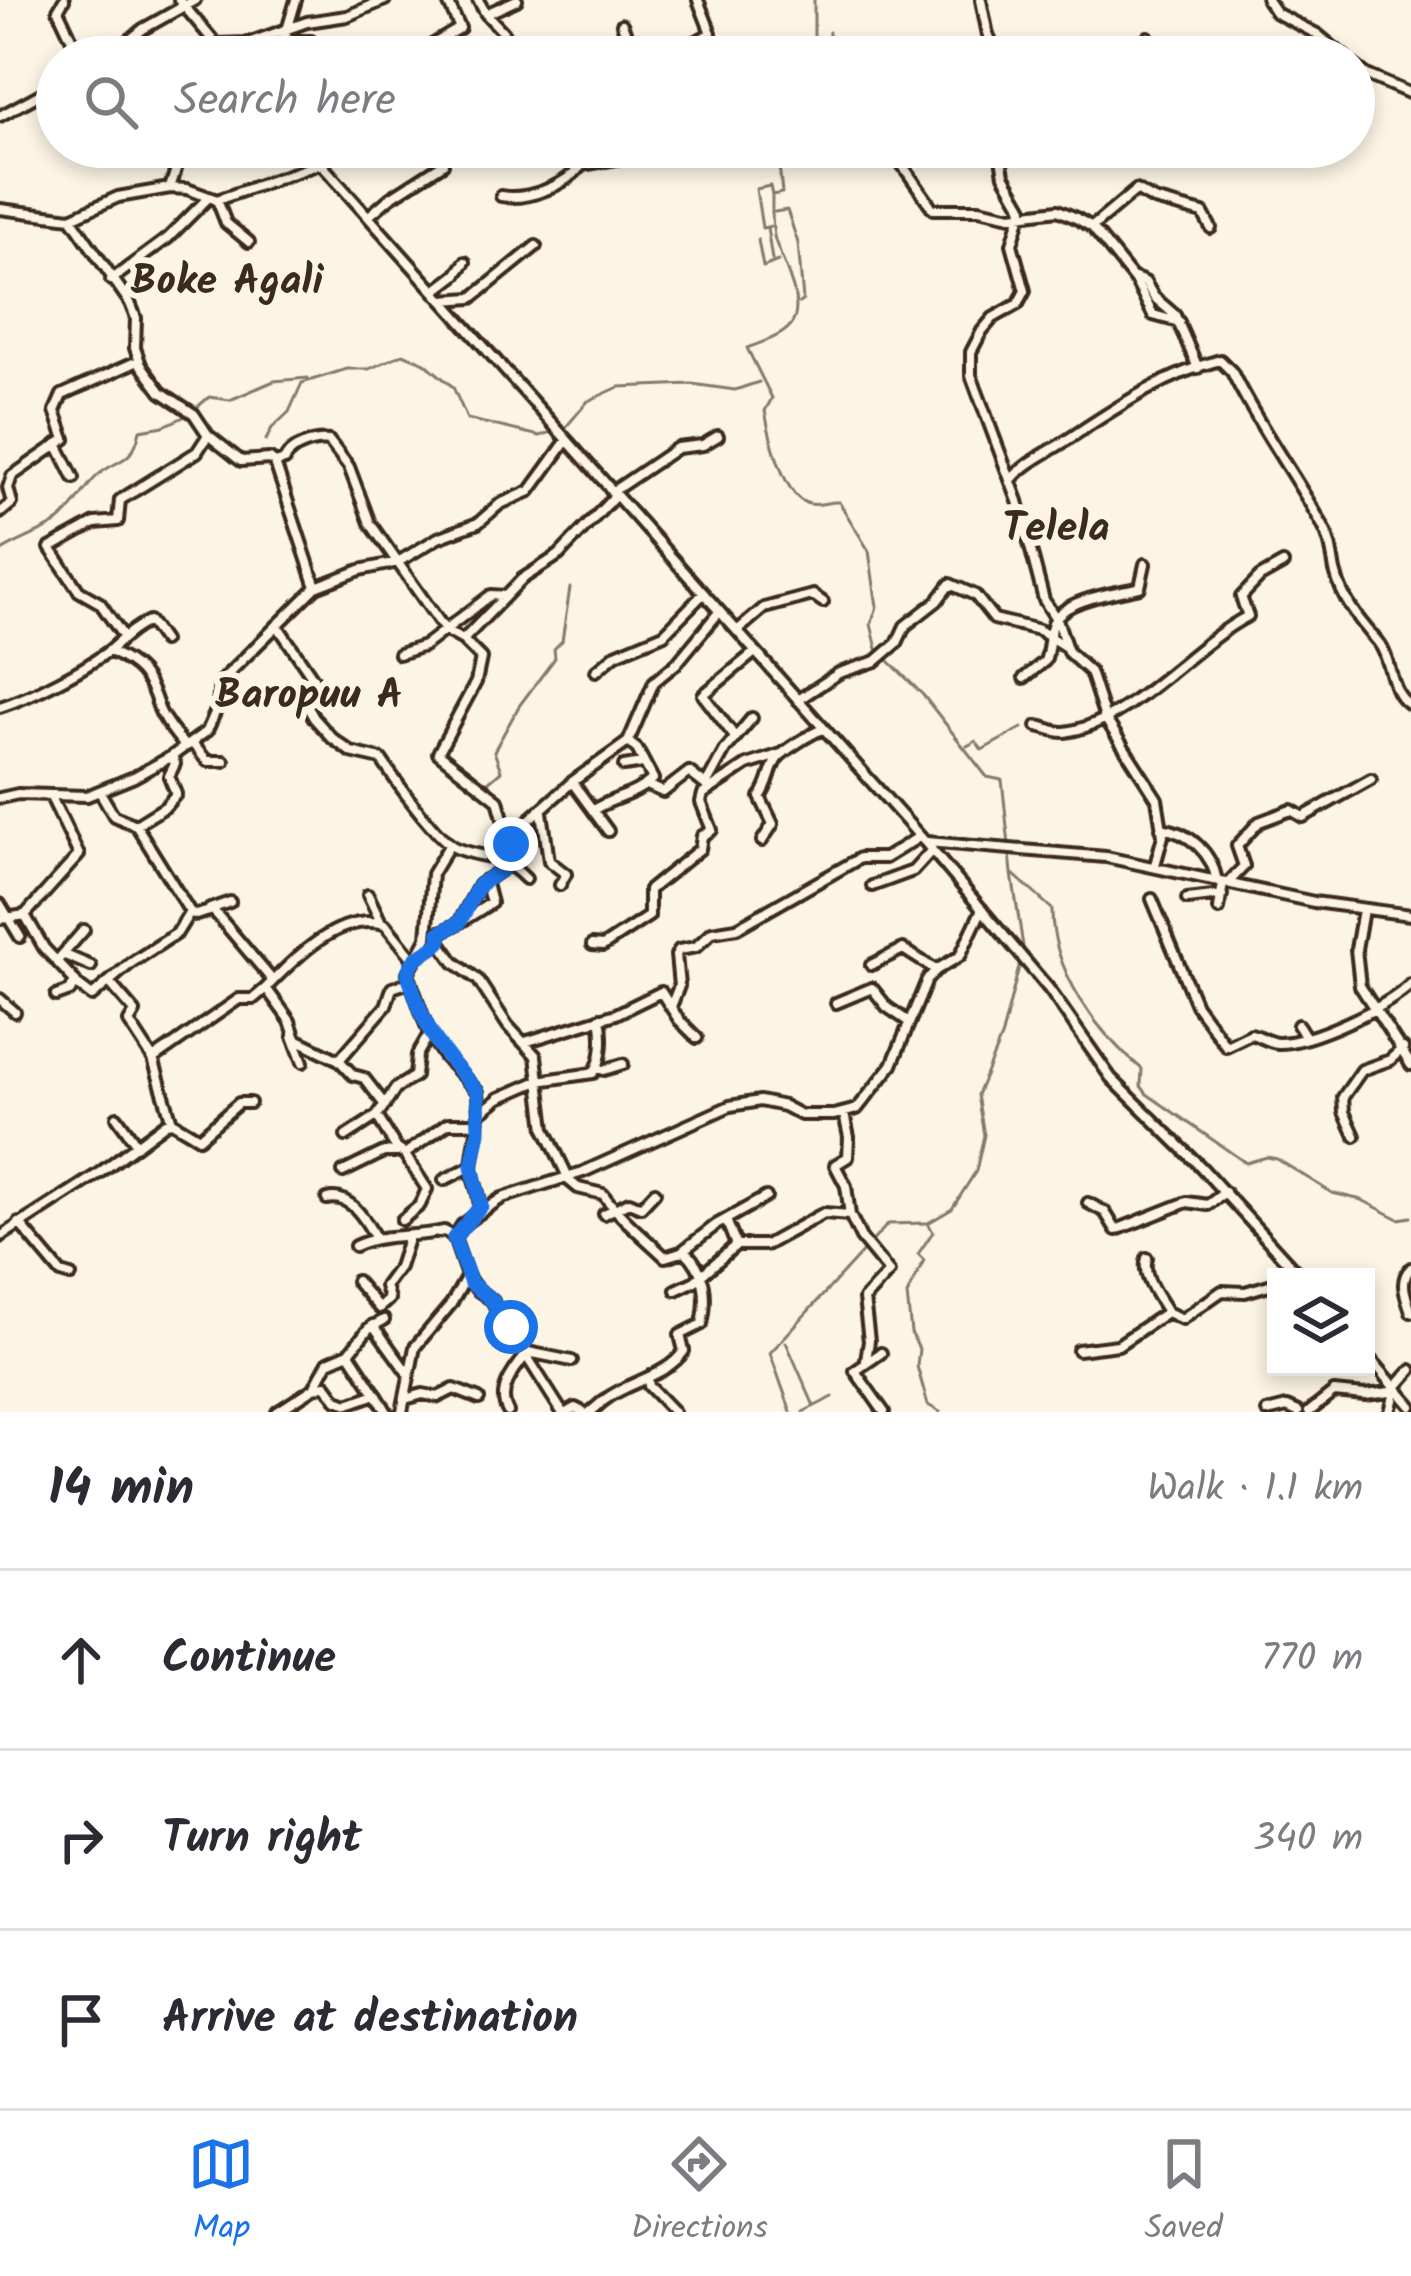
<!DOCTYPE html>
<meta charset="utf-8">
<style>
body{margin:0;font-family:Kalam,sans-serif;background:#f7f7f7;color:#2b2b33}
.controls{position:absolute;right:36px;bottom:36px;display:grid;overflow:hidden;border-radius:0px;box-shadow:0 6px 18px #0003}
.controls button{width:108px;height:108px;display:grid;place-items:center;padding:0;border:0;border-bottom:3px solid #e1e1e2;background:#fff;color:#2b2b33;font:60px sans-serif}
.stop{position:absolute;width:36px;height:36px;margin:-27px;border:9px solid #1a73e8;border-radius:50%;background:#fff}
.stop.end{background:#1a73e8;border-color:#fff;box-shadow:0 3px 12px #0008}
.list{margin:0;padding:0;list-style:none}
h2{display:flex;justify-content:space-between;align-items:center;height:156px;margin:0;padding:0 48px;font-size:51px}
h2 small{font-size:39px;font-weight:400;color:#7c7c81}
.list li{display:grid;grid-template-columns:78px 1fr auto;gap:36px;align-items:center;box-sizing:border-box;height:180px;padding:0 48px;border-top:3px solid #e1e1e2}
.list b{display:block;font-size:45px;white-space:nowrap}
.list em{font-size:39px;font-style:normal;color:#7c7c81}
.icon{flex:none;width:66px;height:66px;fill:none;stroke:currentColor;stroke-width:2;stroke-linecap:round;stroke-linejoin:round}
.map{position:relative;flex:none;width:1411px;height:1412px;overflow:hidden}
.search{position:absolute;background:#fff;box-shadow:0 6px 18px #0003;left:36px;right:36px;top:36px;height:132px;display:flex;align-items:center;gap:30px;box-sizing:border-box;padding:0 42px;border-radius:66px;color:#7c7c81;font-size:45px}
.sheet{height:696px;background:#fff}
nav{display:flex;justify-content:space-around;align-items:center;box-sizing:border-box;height:168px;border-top:3px solid #e1e1e2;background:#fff;font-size:33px;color:#7c7c81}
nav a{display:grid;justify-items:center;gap:6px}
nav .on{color:#1a73e8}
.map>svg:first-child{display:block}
</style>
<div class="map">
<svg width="1411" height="1412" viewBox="0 0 1411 1412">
<rect width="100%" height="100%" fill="#fcf5e5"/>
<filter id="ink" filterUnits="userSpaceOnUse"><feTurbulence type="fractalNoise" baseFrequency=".00833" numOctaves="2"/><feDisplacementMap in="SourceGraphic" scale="24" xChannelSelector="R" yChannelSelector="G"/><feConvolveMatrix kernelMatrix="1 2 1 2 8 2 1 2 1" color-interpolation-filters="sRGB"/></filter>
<g filter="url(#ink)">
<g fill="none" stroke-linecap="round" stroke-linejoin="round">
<path stroke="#85796b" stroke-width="3" d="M 814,57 L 814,0
M 828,57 L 829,32
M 785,147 L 779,165 L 782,193 L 772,195 C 772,209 771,230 776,243 C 783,263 807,306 790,326 C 781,337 760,343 747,348 L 772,398 L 765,411 C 769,433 784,501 810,504 C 820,506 829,501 839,502 L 869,551 L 877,607 L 871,624 L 878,653
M 818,147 L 819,158 C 836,164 853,160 870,153
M 772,195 L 770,186 L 756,189 L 762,228 L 772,226
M 775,212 L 787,210 L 798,243 L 803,300 L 799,303
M 767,228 L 772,260
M 758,240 L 763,267 L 778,261
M 195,409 L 209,397 L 230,400 L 274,381 L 308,378
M 266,440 L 272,428 L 289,412 L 302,383 L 347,369 L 369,369 L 403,354 L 425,363 L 453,387 L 467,419 L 540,436 L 566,427 L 588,401 L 619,387 L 692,384 L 735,390 L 759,382
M 0,552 C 18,540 46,531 59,521 C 74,509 83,490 96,477 C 115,458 133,466 140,430 L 164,426 L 188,415
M 886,658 L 923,695 L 987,777 L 1002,780 L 1012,873 L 1052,909 C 1051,970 1098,1034 1142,1069 L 1141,1086 L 1147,1094 L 1246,1163 L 1267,1157 L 1277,1159 L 1332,1193 L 1362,1200 L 1399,1219 L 1411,1217
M 967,746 L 976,741 L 982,750 L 1022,728
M 487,783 L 501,771 L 494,751 L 519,706 L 555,658 L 554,649 L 562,641 L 570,588
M 1012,874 L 1024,953
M 786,1342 L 814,1406
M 791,1412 L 770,1353 L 888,1224 L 926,1223
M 803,1412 L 833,1397
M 940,1412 L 928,1405 L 917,1366 L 919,1349 L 911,1333 L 907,1295 L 924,1260 L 918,1254 L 933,1232 L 928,1223 L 952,1209 L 976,1171 L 984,1135 L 977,1095 L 1001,1038 L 1021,959"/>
<defs>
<path id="minor" d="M 64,0 L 58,10 L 80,57
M 179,0 L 227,57
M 478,0 L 486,14 L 517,0
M 981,0 L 988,35 L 999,57
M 1267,0 L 1276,13 L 1317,34 L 1345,57
M 486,14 L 503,32 L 510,57
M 622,24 L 635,57
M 1148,37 L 1162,57
M 285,40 L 311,41 L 317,52
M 216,44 L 248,43 L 307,22 L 347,16 L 385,0
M 109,57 L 143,29 L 195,0
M 279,57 L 296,0
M 412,57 L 460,28 L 447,0
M 669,57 L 711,33 L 698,0
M 1354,65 L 1367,75 L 1411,94
M 0,116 L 57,85
M 306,147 L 925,842 L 1049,989 L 1111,1078 L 1201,1167 L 1301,1277
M 371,147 L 404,152 L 444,147
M 533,147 L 582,165 L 685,147
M 857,147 L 901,163 L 933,209 L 979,209 L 1011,216 L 1058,210 L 1076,218 L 1092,227 L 1136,282 L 1153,315 L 1179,322
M 999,147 L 1004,175 L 1023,208 L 1012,244 L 1025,291 L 1018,304 L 993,318 L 982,331 L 971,352 L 971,375 L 1018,501 L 1044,600 L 1058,622 L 1068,652 L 1090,672 L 1105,718 L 1157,799 L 1163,836 L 1155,865
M 170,188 L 183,147
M 501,196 C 527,201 565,186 582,165
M 217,200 L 226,223 L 249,242
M 0,209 L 71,218 L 118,197 L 170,188 L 187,189 L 217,200 L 322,163 L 346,147
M 370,215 L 390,198 L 443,164 L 437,149
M 71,218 L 130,303 L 136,318 L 135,348 L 141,365 L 161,392 L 194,414 L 208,435 L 241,461 L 270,459 L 275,463 L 316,587
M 1092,227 L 1136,190 L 1154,200 L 1203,213 L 1211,228
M 1132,277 L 1145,282 L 1154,297 L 1175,315 L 1198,368
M 111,280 L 168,238 L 207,199
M 435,291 L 456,275 L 465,262
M 443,300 L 472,298 L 536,246
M 57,444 L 74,478
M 275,463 L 285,460 C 289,447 315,439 329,441 L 349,467 L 370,523 L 445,630 L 491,595 L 505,596
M 1011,480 C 1025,463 1045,454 1064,442 C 1113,410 1163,375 1220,360 L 1232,372 C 1258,426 1294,474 1323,526 C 1331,540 1332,555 1335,571 C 1342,600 1359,620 1378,642 C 1393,660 1389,695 1411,705
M 612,492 L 677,448 L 703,445 L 718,436
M 0,513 L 12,503 L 8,488 L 12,476 L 65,439 L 55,411 L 62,395 L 138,361
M 277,625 L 313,678 L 299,692 L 314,718 L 332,738 L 351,752 L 381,759 C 395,780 436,839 456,848 C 488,861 497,850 526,879
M 737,631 L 764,608 L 813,595 L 823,602
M 123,636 L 100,603 L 79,591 L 50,548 L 95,523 L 118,521 L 120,500 L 197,452 L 208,435
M 463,640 L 522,579 L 559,555 L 616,495
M 109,651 C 139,665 148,675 158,706 C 162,720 177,735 185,747
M 399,654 L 424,646 L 445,630 L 463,640 L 481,658 L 476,682 L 438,753 L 498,800 L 504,822 L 512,835
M 596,671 L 616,654 L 664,634 L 703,594
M 1024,678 L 1045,661 C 1050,648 1048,635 1053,623 C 1064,598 1117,593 1140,587 L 1145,564
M 798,700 L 839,673 L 876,661 L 897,643 L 905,626 L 937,601 L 950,584 L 975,595 L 994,619 L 1039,630 L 1064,646
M 0,707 C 31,697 86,669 111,649 C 125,637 132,629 149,621 L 163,641
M 1037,726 C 1046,727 1056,733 1065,732 C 1131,723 1190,646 1248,616 L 1241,597 L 1260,577 L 1283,564
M 735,737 L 703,695 L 755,652
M 192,743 L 207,761 L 224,761
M 624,766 L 643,763
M 572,782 L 608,831
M 707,783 L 725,750 L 752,718
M 647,785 L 663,792 L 689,772 L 708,787
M 100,792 L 114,816 L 136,825 L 190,912 L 196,915 L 213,910 L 273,981
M 0,798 L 18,794 L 87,796 L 134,777 L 172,756 L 207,731 L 218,706 L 220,682 L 316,587 L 360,570 L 398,562 L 438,538 L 478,523 L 500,504 L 530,491 L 567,440
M 593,810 C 614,797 634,796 653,779 L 637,749 L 628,742
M 542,812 L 549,861 L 566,874 L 560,885
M 136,825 L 165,807 L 176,794 L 169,776 L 175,764 L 172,756
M 1161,828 C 1190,832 1212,853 1217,881
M 762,841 L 773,824 L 760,797 C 770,784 769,771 777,759 C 783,751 812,733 821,730
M 927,842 L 1106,857 L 1314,902 L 1411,915
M 1228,883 L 1244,866 L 1237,846 L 1259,822 L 1291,810 L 1303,817 L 1371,779
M 872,886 L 913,871 L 932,850
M 368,895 L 381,922
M 1152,899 L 1196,1005 L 1226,1046 L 1251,1034 C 1260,1036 1269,1043 1278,1043 C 1312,1043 1387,1007 1411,984
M 1187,899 L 1222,895
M 0,904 L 20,937
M 210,909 L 230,902
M 1219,909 L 1223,883
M 1363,910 L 1356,949 L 1360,986 L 1411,1065
M 25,915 L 79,855 L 51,797
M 0,919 L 25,915 L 44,948 L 75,981 L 70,991 L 56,996
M 459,923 L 491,903 L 485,880
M 439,932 L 440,942 L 454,962 L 478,980 L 508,1026 L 536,1056 L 545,1129 L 568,1177
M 440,933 L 459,923 L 479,885 L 512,862 L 512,835 L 572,782 L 628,742 L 654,682 L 677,663 L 719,612
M 592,945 L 603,946 L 649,916 L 649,890 L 700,849 L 702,836 L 712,830 L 701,802 L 703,794 L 747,765 L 781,754
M 65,955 L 91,966
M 417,955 L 440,942
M 57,961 L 84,930
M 871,965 L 903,949 L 936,970
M 109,982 L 135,1012 L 129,1022 L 153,1059
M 75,983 L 92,996 L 131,963 L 177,933 L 190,912
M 0,999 L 15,1012
M 836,1003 L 872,988 L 887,1007 L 909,1022
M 672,1004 L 679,986 L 676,955 L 679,950 L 696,947 L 712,932 L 737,928 L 860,858 L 885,858 L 919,837
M 1298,1025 L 1305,1036
M 429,1034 L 445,1058 L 478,1092 L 479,1114
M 293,1036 L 303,1062
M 525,1042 L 616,1014 L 661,992 L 679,1020 L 697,1038
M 339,1060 L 386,1006 L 392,988 L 410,982
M 598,1068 L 604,1070 L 623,1064
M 385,1105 L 364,1078 L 353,1075 L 339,1060 L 296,1039 L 290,1021 L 266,988 C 295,958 339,912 385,924 L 414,960
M 844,1114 L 849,1137 L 848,1157 L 835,1165 L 846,1186 L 850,1215
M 377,1116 L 397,1149 L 405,1154 L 448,1123 L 478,1123
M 117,1117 L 137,1145
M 172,1122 L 153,1059 L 239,999 L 253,999 L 266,988
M 346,1136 L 377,1116 L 396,1088 L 415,1076 L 417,1055 L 429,1034 L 408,973 L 427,938 L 432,874 L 450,844
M 1355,1136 L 1344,1112 L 1343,1097 L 1362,1070 L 1390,1060 L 1403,1048
M 343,1172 L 384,1152 L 397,1152
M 566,1178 L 578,1188 L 603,1194 C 620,1218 644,1237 665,1257 L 681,1252 L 716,1225 L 766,1197
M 444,1180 L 472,1166
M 327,1199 C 350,1193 365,1219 375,1237
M 1088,1203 L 1105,1212 L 1116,1230 L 1187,1202 L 1208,1205 L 1225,1192
M 479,1210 C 482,1194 472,1183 472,1168 C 473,1150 478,1133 479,1114 L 499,1098 L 538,1081 L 593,1073 C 604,1061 603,1033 600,1018
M 604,1214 L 629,1202 L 641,1207 L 655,1192
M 402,1220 L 420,1205 L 427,1189 L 405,1155
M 726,1220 L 736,1245
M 19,1223 L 61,1273 L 71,1276
M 0,1237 L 98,1174 L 166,1123 L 172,1122 L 199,1138 L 239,1103 L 250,1103
M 355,1246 C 382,1233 414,1238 444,1231 L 454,1236
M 1147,1258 C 1141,1276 1158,1296 1167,1312
M 1411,1268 C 1398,1281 1406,1296 1411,1312
M 467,1276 L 477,1290 L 493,1301 L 498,1316 L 523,1340 L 529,1360 L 562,1412
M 356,1281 L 379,1308 L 389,1299 L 385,1286 L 399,1267 L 408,1239
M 676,1290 L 695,1281 L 736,1245 L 766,1245 L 824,1213 L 850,1215 L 861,1238 L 889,1272 L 864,1299 L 869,1341 L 866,1360
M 373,1325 L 409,1375
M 1078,1350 L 1118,1345 L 1167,1312 L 1182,1319 L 1222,1291 L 1245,1292 L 1276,1283
M 528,1352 L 572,1361
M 881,1353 L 855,1371 L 884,1412
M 1366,1353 L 1411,1406
M 648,1379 L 649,1386 L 674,1412
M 1396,1387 L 1411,1370
M 314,1388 L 326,1385 L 337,1400 L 348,1404 L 376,1394 L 387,1412
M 376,1394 L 349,1353 L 369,1328 L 384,1320
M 405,1399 L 423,1394 L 438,1397 L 454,1389 L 479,1399
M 277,1412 L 314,1388 L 328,1362 L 349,1353
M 402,1412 L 415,1347 L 451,1304 L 467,1276 L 454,1238 L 462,1225 L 502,1198 L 583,1172 L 730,1106 L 760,1101 L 784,1106 L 801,1115 L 834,1115 L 857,1109 L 892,1065 L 927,980 L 936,970 L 960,956 L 982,909
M 508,1412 C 496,1392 513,1371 526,1355
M 568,1412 L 575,1408 L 583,1412
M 590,1412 C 596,1408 600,1403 606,1399 C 630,1381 667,1376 684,1351 L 680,1335 L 702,1324 C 708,1296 706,1271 685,1251
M 1267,1412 L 1287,1407 L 1298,1412
M 1309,1412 L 1334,1392 L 1365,1395 L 1399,1391
M 1390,1412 L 1395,1392"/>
</defs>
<use href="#minor" stroke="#3b2a1e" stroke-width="16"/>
<use href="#minor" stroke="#fcf5e5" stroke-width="8"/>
</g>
</g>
<g fill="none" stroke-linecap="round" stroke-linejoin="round" filter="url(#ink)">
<path stroke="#1a73e8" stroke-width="15" d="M 511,1327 L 498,1316 L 493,1301 L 471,1283 L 454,1238 L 481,1206 L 472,1166 L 479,1132 L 478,1092 C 438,1047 425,1032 408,973 C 413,954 427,955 440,942 L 440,933 L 459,923 L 479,885 L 512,862 L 511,844"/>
</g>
<g text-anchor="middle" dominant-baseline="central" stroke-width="12" stroke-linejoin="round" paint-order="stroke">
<g font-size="42" font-weight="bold" fill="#3b2a1e" stroke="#fcf5e5">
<text x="227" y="282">Boke Agali</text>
<text x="1056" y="529">Telela</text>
<text x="309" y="696">Baropuu A</text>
</g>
</g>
</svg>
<div class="controls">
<button><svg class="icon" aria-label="layers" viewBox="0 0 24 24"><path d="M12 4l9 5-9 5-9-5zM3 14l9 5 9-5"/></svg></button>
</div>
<div class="stop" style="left:511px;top:1327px"></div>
<div class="stop end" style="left:511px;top:844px"></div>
<div class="search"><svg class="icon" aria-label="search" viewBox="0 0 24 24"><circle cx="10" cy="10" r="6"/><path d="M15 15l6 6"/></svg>Search here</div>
</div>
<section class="sheet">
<h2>14 min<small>Walk · 1.1 km</small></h2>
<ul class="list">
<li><svg class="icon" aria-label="ahead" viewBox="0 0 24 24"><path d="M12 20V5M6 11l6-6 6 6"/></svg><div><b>Continue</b></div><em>770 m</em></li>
<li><svg class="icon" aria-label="right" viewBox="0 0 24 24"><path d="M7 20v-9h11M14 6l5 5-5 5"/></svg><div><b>Turn right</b></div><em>340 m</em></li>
<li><svg class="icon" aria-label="arrive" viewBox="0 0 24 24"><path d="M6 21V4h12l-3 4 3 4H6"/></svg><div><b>Arrive at destination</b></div></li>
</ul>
</section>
<nav>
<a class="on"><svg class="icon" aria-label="map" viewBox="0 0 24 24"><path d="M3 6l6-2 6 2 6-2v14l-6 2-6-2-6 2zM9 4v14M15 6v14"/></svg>Map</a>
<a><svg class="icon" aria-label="directions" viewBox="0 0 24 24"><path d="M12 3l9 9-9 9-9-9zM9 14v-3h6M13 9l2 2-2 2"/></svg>Directions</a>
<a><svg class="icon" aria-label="saved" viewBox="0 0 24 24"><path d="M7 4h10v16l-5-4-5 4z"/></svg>Saved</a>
</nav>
